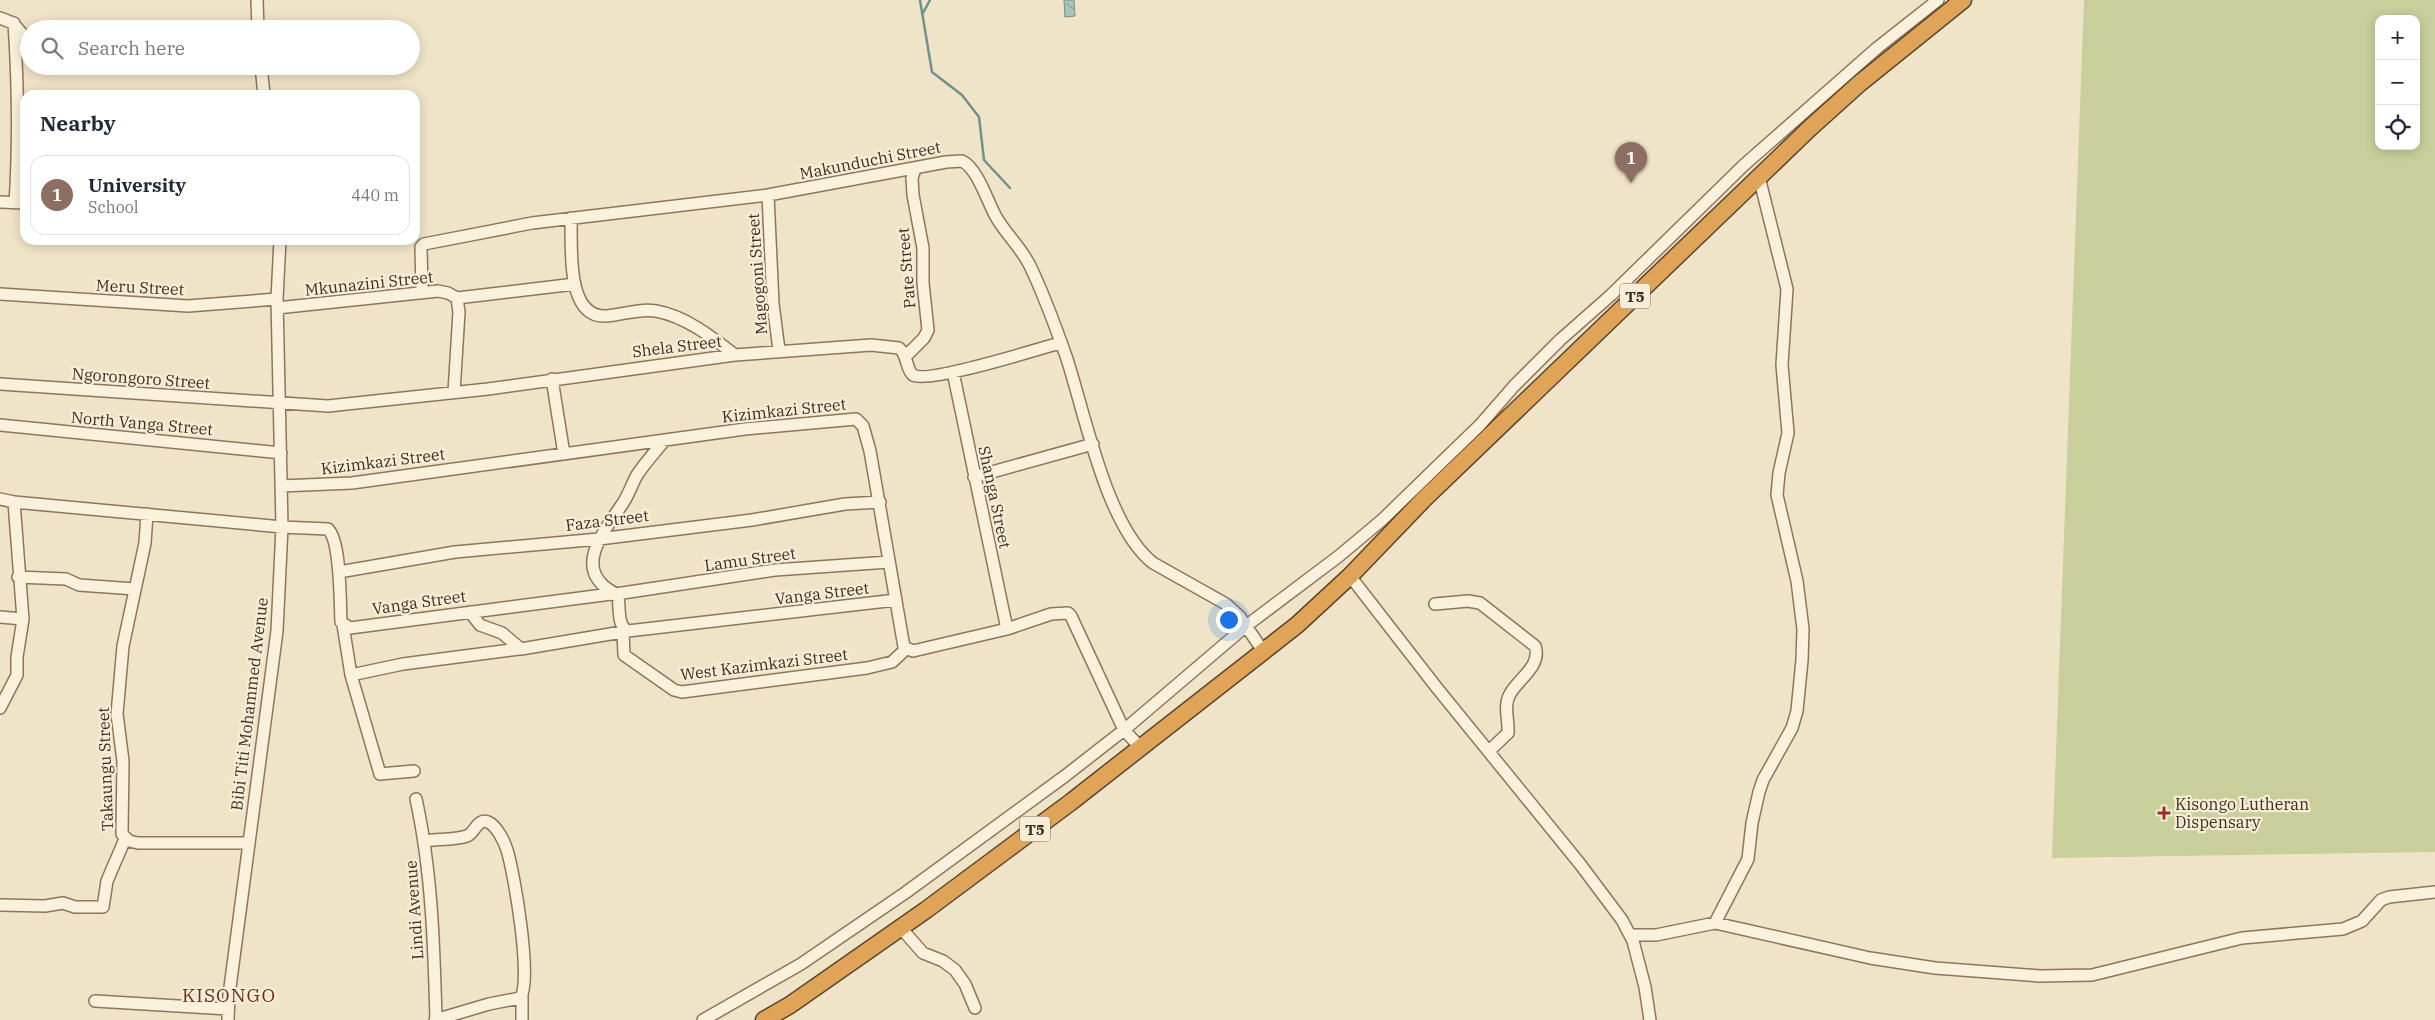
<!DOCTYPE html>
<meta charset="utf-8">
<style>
body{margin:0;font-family:"IBM Plex Serif",serif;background:#f6f6f7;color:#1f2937}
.controls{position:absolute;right:15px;top:15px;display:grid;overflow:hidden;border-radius:10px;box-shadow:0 2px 12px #0003}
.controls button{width:45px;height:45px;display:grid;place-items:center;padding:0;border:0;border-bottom:1px solid #e0e1e3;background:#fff;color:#1f2937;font:25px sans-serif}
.you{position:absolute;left:1228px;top:619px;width:18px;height:18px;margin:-12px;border:4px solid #fff;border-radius:50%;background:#1a73e8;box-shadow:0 0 0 8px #1a73e833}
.badge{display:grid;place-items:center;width:32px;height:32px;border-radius:50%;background:#9e2a2b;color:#fff;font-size:16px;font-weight:700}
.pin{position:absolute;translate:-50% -41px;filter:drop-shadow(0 1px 2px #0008)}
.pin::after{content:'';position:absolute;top:26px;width:18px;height:15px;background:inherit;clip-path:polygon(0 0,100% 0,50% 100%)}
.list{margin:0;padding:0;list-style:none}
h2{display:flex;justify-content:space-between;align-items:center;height:65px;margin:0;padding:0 20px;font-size:21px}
h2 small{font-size:16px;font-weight:400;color:#747a83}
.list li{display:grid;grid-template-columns:32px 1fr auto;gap:15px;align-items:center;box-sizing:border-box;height:80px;margin:0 10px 10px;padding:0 10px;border:1px solid #e0e1e3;border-radius:15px}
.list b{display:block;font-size:19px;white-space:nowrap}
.list p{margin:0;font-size:16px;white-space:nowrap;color:#747a83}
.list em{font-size:16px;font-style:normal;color:#747a83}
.icon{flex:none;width:28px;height:28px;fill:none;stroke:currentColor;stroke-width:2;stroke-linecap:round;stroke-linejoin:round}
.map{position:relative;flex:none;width:2435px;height:1020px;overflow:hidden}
.search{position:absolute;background:#fff;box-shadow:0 2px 12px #0003;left:20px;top:20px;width:400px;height:55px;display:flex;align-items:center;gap:12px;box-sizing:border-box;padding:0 18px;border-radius:28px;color:#747a83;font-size:19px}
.panel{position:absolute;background:#fff;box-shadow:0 2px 12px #0003;left:20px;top:90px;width:400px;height:155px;border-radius:15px}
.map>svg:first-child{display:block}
</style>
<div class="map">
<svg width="2435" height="1020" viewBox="0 0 2435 1020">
<defs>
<pattern id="water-waves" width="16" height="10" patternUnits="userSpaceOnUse" patternTransform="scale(1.25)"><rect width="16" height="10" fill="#a9c4bc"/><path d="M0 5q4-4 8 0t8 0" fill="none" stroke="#8ba098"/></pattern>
</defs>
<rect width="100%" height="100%" fill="#f0e4c8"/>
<path fill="#c9cf9b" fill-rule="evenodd" d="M 2084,0 L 2435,0 L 2435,852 L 2052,858 ZM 2379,19 L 2416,19 L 2416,146 L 2379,146 Z"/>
<path fill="url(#water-waves)" stroke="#6f938a" d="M 1064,0 L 1074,0 L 1075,16 L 1065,17 Z"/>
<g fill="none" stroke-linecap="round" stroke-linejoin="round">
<path stroke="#6f938a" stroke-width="2.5" d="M 920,0 L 932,72 L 962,95 L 979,117 L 984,160 L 1010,188
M 923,13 L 930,0"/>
<defs>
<path id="minor" d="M 257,0 L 258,29
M 0,18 L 13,23 L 29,42
M 14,23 C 18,83 19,143 15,203
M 261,66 L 264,95
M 768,195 L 773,304 L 779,350
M 0,202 L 25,203
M 571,218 C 572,246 565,319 607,316 C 623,315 639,308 656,311 C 685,316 712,337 735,355
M 422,293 L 421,247 L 424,244 L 532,223 L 768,195 L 946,162 L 962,161 C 977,168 987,200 995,215 C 1005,234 1023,249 1031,268 C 1044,295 1056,328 1066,356 C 1085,413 1106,526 1153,563 L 1226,604 L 1240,617 L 1263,651
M 0,294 L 188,306 L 277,299
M 457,298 L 575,284
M 277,308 L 438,291 L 448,293 L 457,298 L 459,312 L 454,392
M 906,356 L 924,338 L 928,330 L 923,283 L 923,248 L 913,195 L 912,178 L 915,169
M 953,372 L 1007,629
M 552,379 L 564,454
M 0,384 L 328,406 L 488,389 L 735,355 L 871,345 L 899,348 C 908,355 906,370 913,375 C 928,384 1038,349 1060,343
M 0,425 L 281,453
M 664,441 C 655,452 645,463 637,475 C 632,484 629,494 623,503 C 605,531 569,570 616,594 L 775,570 L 889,562
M 974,477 L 1093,444
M 281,486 L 352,483 L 745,429 L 856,419 L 863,426 L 870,451 L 904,647 L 913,651 L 1007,629 L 1051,614 L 1068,613 L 1071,616 L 1124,730 L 1140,747
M 0,499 L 14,502 L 282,527 L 328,529 C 341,541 340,603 341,622 L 350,628 L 611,594 L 618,596 C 620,608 617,626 628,631 L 896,600
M 147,514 L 145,543 L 123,646 L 117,714 L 123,761 L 122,834 L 129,841 L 138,843 L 249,843
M 339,572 L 455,552 L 599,539 L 752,520 L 845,504 L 880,502
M 1350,576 L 1437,688 L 1580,864 L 1622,920 L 1633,941 L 1645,987 L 1650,1020
M 18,577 L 66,579 L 79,585 L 135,589
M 1435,604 L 1468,601 L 1480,603 L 1535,646 C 1542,666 1518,679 1510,694 C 1503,706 1509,720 1508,733 L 1489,751
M 470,612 L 480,625 L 502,633 L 521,649 L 628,631
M 0,617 L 23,619
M 343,625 L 351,675 L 380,774 L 414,771
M 623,632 L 624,655 L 674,690 L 682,692 L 867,668 L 892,662 L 906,649
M 351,675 L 403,664 L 519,649
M 0,708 L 17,675 L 17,657 L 23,619 L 14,502
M 416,799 C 432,872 434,946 436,1020
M 425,841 C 437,839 455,840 467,836 C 475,833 477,818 488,822 C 497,826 504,841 507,850 C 514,872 533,983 520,998 L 489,1004 L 435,1020
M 0,905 L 45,906 L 63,903 L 75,907 L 103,907 L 107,881 L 125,839
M 1715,923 L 1748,859 L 1752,823 L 1759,792 L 1763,780 L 1792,728 L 1797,711 L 1802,660 L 1803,629 L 1797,581 L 1777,495 L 1779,473 L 1788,433 L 1782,365 L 1787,289 L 1759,177
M 901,928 L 923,953 L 943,961 L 955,970 L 965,984 L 975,1008
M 1630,935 L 1656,935 L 1715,923 L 1870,958 L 1935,968 L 2040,976 L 2092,975 L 2242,938 L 2343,929 L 2362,921 L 2381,900 L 2389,897 L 2435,892
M 522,995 L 522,1020
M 95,1001 L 228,1009
M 228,1020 L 229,995 L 277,631 L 282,527 L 277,299 L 280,240
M 703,1020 L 801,964 L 905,893 L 1065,776 L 1124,730 L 1246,626 L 1339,556 L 1382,520 L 1480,425 L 1514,386 L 1560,340 L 1611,295 L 1744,165 L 1877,48 L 1938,0"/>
<path id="highway" d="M 764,1020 L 790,1005 L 926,910 L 1071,802 L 1297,625 L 1350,576 L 1424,499 L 1810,128 L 1860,83 L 1963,0"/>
</defs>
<use href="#minor" stroke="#8d765c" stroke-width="14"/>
<use href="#highway" stroke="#5b4430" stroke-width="19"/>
<use href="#minor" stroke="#faf1dc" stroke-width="11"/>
<use href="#highway" stroke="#e0a458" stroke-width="16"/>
</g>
<path fill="#9e2a2b" stroke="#f7eed8" stroke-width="2" d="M2161.5 805.5h5v5h5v5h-5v5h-5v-5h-5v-5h5z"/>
<g text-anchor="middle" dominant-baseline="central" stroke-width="4.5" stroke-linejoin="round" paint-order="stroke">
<g fill="#f7eed8" stroke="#756857" stroke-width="1">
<rect x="1620" y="283.5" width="30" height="25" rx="4"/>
<rect x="1020" y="816.5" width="30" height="25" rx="4"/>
</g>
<g font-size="15" font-weight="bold" fill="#3d2e20">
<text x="1635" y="296">T5</text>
<text x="1035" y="829">T5</text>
</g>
<g font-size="16" fill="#3d2e20" stroke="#f7eed8">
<text transform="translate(870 160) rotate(-11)">Makunduchi Street</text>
<text transform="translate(906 268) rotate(-95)">Pate Street</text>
<text transform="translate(757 274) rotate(-94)">Magogoni Street</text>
<text transform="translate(369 283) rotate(-6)">Mkunazini Street</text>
<text transform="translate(140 287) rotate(3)">Meru Street</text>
<text transform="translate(677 346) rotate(-7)">Shela Street</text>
<text transform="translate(141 378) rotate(4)">Ngorongoro Street</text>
<text transform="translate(784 410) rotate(-6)">Kizimkazi Street</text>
<text transform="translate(142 423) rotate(5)">North Vanga Street</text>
<text transform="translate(383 461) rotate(-7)">Kizimkazi Street</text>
<text transform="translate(995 497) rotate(78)">Shanga Street</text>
<text transform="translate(607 520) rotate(-7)">Faza Street</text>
<text transform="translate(750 559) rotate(-8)">Lamu Street</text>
<text transform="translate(822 593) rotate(-7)">Vanga Street</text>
<text transform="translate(419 602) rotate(-8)">Vanga Street</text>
<text transform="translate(764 664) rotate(-7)">West Kazimkazi Street</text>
<text transform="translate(249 704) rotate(-83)">Bibi Titi Mohammed Avenue</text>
<text transform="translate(105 769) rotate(-92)">Takaungu Street</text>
<text transform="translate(414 910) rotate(-94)">Lindi Avenue</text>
</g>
<g font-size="16" fill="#3d2e20" stroke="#f7eed8" text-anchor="start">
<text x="2175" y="804">Kisongo Lutheran<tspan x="2175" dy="18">Dispensary</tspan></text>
</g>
<g font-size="19" letter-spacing="1" fill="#6b2e1e" stroke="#f7eed8">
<text x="229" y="995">KISONGO</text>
</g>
</g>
</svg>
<div class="controls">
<button>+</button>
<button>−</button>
<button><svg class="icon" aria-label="locate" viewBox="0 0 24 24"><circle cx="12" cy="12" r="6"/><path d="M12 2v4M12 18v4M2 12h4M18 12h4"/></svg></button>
</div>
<div class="you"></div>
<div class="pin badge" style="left:1631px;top:183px;background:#8d6e63">1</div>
<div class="search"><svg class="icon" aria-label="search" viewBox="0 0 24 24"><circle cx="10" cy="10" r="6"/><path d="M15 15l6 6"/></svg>Search here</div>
<section class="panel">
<h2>Nearby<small></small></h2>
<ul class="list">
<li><span class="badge" style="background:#8d6e63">1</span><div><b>University</b><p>School</p></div><em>440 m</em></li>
</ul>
</section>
</div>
